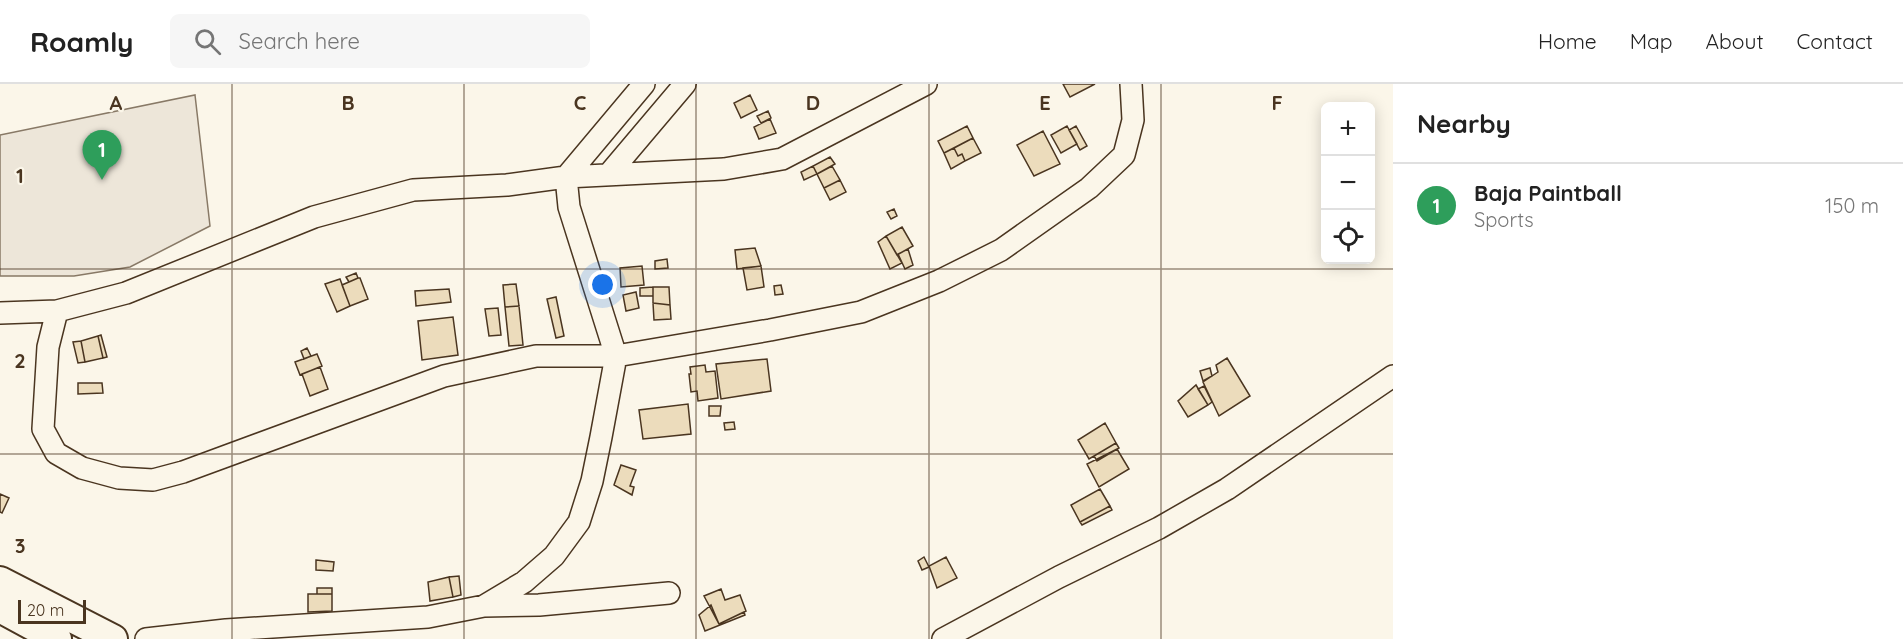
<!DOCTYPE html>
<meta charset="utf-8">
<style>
body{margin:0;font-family:Quicksand,sans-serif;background:#f6f6f6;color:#222}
.controls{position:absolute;right:18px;top:18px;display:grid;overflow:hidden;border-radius:9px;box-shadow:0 3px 15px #0003}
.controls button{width:54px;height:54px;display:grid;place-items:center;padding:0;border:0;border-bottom:2px solid #e0e0e0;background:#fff;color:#222;font:30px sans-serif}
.scale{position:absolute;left:18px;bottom:15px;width:68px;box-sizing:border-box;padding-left:6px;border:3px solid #4a3520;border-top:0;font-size:16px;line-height:21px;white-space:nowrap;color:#4a3520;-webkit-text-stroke:4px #fbf6e9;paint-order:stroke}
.you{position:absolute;left:603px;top:201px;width:21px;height:21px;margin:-15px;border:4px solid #fff;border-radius:50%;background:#1a73e8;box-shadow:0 0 0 9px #1a73e833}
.badge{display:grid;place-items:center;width:39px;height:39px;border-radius:50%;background:#111827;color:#fff;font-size:20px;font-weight:700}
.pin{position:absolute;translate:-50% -50px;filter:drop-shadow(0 2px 3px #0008)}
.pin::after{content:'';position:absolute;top:32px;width:21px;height:18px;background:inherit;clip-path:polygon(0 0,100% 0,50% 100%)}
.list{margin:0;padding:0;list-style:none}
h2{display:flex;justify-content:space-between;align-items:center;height:78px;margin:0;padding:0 24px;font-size:26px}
h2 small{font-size:20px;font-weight:400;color:#767676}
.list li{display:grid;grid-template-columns:39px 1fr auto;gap:18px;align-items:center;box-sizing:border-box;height:84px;padding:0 24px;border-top:2px solid #e0e0e0}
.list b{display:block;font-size:22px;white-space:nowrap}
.list p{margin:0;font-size:20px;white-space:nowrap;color:#767676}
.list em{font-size:20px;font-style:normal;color:#767676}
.icon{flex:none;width:33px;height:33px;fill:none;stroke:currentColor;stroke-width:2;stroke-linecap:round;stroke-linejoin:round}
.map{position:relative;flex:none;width:1393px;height:555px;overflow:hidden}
header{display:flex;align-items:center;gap:36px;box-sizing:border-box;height:84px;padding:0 30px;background:#fff;border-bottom:2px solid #e0e0e0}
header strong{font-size:28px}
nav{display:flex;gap:33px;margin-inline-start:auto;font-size:21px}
.search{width:420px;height:54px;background:#f6f6f6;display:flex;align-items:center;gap:15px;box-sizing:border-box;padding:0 21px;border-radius:9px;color:#767676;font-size:22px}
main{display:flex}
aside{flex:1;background:#fff}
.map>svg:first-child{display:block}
</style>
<header>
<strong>Roamly</strong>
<div class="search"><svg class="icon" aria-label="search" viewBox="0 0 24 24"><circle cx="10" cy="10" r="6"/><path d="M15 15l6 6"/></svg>Search here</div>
<nav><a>Home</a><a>Map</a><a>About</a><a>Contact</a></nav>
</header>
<main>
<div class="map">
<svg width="1393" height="555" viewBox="0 0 1393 555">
<rect width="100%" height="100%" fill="#fbf6e9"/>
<path fill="#ede6d9" stroke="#887966" stroke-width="1.5" d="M 195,11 L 210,142 L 130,183 L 74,192 L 0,192 L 0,51 Z"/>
<path fill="#ecdcbc" stroke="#4a3520" stroke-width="1.5" d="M 1063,0 L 1095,0 L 1070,13 Z
M 750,11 L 757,26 L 741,34 L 734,19 Z
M 768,27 L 771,34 L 761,39 L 757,32 Z
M 770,35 L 776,49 L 759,55 L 754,43 Z
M 967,42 L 973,54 L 944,69 L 938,57 Z
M 1067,42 L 1077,60 L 1061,69 L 1051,51 Z
M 1076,42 L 1087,62 L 1080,66 L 1069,46 Z
M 1043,47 L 1060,80 L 1034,92 L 1017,61 Z
M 973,54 L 981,69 L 965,77 L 962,70 L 958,72 L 954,64 Z
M 954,64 L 958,72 L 962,70 L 965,77 L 951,85 L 944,69 Z
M 830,73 L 835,80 L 817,90 L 813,82 Z
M 813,82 L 817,90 L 804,96 L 801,88 Z
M 832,82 L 840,96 L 824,104 L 817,90 Z
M 840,96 L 846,108 L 830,116 L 824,104 Z
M 894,125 L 897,132 L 891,135 L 887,128 Z
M 902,143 L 913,162 L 897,171 L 886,152 Z
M 886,152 L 902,179 L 890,185 L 878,158 Z
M 755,164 L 761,182 L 737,185 L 735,166 Z
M 908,165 L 913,181 L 905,185 L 898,170 Z
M 667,175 L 668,184 L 655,185 L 655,177 Z
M 642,182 L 644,201 L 621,203 L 620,184 Z
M 761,182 L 764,203 L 747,206 L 743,184 Z
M 356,189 L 358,194 L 349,198 L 346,193 Z
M 358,194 L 360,194 L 368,215 L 350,222 L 342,201 Z
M 340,195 L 350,222 L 337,228 L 325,200 Z
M 516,200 L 519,222 L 505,223 L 503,201 Z
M 781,201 L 783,210 L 775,211 L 774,202 Z
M 653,203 L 653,212 L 640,212 L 640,204 Z
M 653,203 L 669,203 L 670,221 L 653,219 Z
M 449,205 L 451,218 L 416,222 L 415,207 Z
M 636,208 L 639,224 L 626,227 L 623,211 Z
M 556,213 L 564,252 L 556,254 L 547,215 Z
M 653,219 L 670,221 L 671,235 L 654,236 Z
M 519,222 L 523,261 L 509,262 L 505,223 Z
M 498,224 L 501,251 L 489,252 L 485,225 Z
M 453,233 L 458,271 L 422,276 L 418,237 Z
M 101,251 L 107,273 L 103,274 L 98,252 Z
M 98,252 L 103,274 L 85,278 L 81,257 Z
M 81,257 L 85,278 L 78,279 L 73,258 Z
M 307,264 L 311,272 L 304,275 L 301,267 Z
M 317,270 L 322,282 L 300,291 L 295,278 Z
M 1227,274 L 1250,312 L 1219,332 L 1203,298 L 1218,288 L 1216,281 Z
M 767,275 L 771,307 L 721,315 L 716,280 Z
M 705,281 L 706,288 L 715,287 L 718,314 L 698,317 L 697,307 L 691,308 L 689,290 L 691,290 L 690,283 Z
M 320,283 L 328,305 L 310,312 L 302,290 Z
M 1210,284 L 1212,292 L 1203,297 L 1200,287 Z
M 78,299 L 102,299 L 103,309 L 78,310 Z
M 1196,301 L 1208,321 L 1188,333 L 1178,317 Z
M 1204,302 L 1212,318 L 1208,321 L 1198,305 Z
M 688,320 L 691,350 L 643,355 L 639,326 Z
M 709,322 L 721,322 L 720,332 L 709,332 Z
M 734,338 L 735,345 L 725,346 L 724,339 Z
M 1105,339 L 1116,359 L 1089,375 L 1078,356 Z
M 1116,359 L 1119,364 L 1097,377 L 1094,372 Z
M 1117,365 L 1129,385 L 1099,403 L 1087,380 Z
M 621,381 L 636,386 L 630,402 L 634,403 L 632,411 L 614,401 Z
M 1100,405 L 1110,422 L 1080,438 L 1071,421 Z
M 0,410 L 9,414 L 2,429 L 0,428 Z
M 1110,422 L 1112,426 L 1082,441 L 1080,438 Z
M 924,473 L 929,483 L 922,486 L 918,477 Z
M 946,473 L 957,494 L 937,504 L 929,482 Z
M 316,476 L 334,478 L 333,487 L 316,486 Z
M 459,492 L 461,511 L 453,513 L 449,493 Z
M 449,493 L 453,513 L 430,517 L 428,498 Z
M 317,504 L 332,504 L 332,510 L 317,510 Z
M 721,505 L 725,516 L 740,511 L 746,527 L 719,540 L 704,512 Z
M 308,510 L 332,510 L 332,527 L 308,528 Z
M 711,521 L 719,540 L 744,528 L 745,531 L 705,547 L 699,531 Z"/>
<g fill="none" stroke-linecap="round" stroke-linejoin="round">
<defs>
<path id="street" d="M 608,91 L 685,0
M 57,227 L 48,263 L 43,345 L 56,369 L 82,384 L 119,394 L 153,396 L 183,388 L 444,292 L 536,272 L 616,272 L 770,246 L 861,228 L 939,197 L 1001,166 L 1089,104 L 1124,71 L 1133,36 L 1131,0
M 0,229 L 57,227 L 126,209 L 314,133 L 413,106 L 507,101 L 566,93 L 724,85 L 782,75 L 926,0
M 484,522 L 524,498 L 554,472 L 579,438 L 592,397 L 601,353 L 616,272 L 569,123 L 566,93 L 644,0
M 146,555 L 226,546 L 428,533 L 484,522 L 539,521 L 669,509
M 943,555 L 1059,493 L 1159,444 L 1227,405 L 1393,292"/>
<path id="secondary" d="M 0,497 L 113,555
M 0,524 L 57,555"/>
</defs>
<use href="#street" stroke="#4a3520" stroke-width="24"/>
<use href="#secondary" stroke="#4a3520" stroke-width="32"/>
<use href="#street" stroke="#fbf6e9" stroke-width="21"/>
<use href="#secondary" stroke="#fbf6e9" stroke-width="28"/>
</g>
<path fill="none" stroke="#4a3520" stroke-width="1.5" stroke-opacity="0.55" d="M 232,0 L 232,555M 464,0 L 464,555M 696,0 L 696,555M 929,0 L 929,555M 1161,0 L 1161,555M 0,185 L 1393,185M 0,370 L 1393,370"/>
<g font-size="20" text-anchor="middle" font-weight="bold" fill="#4a3520" stroke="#fbf6e9" stroke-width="4.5" stroke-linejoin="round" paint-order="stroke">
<text x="116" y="26">A</text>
<text x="348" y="26">B</text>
<text x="580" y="26">C</text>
<text x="813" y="26">D</text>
<text x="1045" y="26">E</text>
<text x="1277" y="26">F</text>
<text x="20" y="99">1</text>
<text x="20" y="284">2</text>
<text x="20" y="469">3</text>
</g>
</svg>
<div class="controls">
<button>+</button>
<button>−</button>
<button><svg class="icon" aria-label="locate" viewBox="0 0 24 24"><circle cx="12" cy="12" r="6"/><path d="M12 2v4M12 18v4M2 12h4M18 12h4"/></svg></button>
</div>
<div class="scale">20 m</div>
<div class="you"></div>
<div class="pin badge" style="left:102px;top:96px;background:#2e9e5b">1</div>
</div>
<aside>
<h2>Nearby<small></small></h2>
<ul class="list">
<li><span class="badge" style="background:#2e9e5b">1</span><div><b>Baja Paintball</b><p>Sports</p></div><em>150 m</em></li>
</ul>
</aside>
</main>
